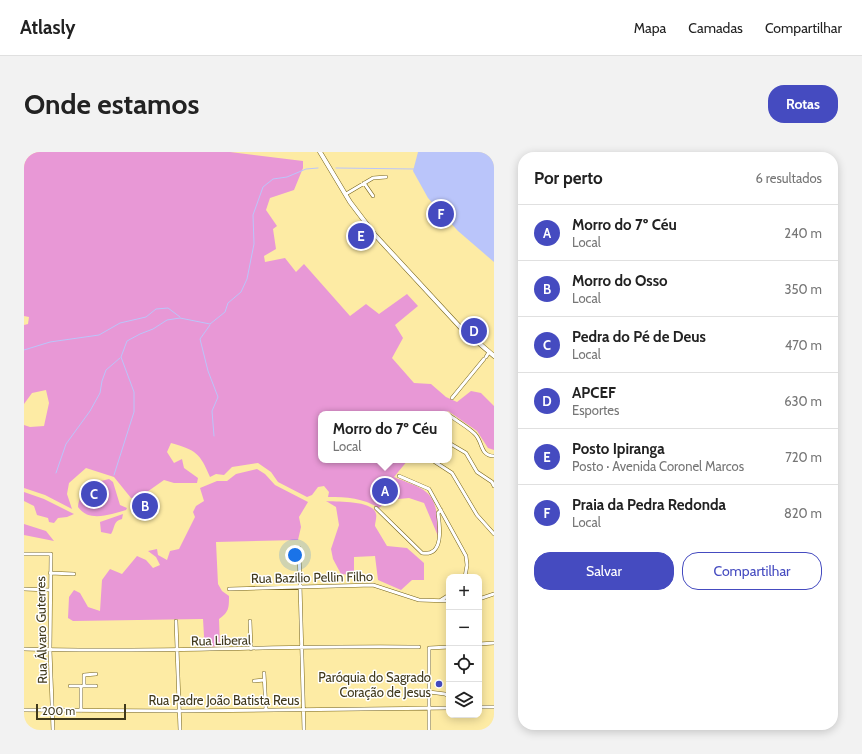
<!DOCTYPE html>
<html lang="pt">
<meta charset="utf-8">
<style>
body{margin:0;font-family:Cabin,sans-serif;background:#f2f2f2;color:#222}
.controls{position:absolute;right:12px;bottom:12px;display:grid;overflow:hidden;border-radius:8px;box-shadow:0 2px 10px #0003}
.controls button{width:36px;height:36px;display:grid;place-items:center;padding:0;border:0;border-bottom:1px solid #e0e0e0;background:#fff;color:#222;font:20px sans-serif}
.scale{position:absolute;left:12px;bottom:10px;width:90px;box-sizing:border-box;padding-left:4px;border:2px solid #40391c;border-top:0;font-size:11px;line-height:14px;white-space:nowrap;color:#40391c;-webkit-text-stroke:3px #fff;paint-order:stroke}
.you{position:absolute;left:271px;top:403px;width:14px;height:14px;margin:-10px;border:3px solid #fff;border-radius:50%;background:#1a73e8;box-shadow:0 0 0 6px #1a73e833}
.badge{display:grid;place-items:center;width:26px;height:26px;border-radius:50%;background:#454bc0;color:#fff;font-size:13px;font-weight:700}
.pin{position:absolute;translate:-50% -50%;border:2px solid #fff;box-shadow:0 1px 4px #0006}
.popup{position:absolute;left:294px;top:259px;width:134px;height:52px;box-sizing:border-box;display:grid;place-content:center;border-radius:8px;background:#fff;filter:drop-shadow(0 1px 3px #0005);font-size:13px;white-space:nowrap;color:#767676}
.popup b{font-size:15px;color:#222}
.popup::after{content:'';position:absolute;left:50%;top:100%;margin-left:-8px;border:8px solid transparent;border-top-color:#fff}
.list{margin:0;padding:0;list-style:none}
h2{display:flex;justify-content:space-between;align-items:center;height:52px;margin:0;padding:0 16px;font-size:17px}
h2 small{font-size:13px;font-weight:400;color:#767676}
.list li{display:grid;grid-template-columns:26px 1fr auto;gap:12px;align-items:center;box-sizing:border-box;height:56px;padding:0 16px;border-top:1px solid #e0e0e0}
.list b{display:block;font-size:15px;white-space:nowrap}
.list p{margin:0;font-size:13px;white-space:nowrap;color:#767676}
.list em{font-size:13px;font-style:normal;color:#767676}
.actions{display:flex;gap:8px;padding:12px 16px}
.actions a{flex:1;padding:9px 0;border:1px solid #454bc0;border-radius:16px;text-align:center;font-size:14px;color:#454bc0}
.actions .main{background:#454bc0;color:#fff}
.icon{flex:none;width:22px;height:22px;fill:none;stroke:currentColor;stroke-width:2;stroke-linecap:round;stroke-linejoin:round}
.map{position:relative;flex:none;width:470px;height:578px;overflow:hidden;border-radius:16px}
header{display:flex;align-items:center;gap:24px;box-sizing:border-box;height:56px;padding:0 20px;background:#fff;border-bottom:1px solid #e0e0e0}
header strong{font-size:19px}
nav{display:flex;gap:22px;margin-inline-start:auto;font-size:14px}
.intro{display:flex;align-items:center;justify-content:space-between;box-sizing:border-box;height:96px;padding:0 24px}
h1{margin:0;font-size:28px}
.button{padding:10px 18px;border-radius:16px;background:#454bc0;color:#fff;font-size:14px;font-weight:700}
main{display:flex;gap:24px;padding:0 24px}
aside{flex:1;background:#fff;border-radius:16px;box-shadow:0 2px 10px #0003}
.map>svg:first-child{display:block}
</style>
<header>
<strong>Atlasly</strong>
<nav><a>Mapa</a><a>Camadas</a><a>Compartilhar</a></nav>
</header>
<div class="intro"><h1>Onde estamos</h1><a class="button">Rotas</a></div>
<main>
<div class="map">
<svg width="470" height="578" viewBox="0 0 470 578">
<rect width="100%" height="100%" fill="#fdeba4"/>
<path fill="#e898d6" d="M 0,0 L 206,0 L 279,9 L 279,16 L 270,38 L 246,46 L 242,58 L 253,74 L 249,77 L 252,97 L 240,104 L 241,110 L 261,106 L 272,120 L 280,112 L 326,164 L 342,152 L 355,162 L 383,142 L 394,154 L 371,173 L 379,186 L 368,206 L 390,231 L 407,232 L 422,245 L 433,250 L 447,239 L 457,241 L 470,254 L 470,298 L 464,296 L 453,279 L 424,259 L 421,262 L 297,262 L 297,308 L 384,308 L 370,325 C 393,335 411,336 413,365 C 413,372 415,376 414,384 L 400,351 L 385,346 L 364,348 L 355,356 C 339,346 323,345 304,345 L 305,340 L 300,334 L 294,335 L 288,343 L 283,345 L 254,330 L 247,320 L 234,311 L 208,315 L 200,323 L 192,322 L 186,325 C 176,301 172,298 147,291 L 143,300 L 150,311 L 158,307 L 160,316 L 174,326 L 173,331 L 150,331 L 140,328 L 113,347 L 107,346 L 90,325 L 62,316 L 45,331 L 43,342 L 48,357 L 21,343 L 0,336 L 0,273 L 6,275 L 20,274 L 25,251 L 22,238 L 8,241 L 0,252 L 0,173 L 4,172 L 5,165 L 0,164 Z
M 233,317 L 241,322 L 251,333 L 284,350 L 275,365 L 277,375 L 274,388 L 192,390 L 194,432 L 198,439 L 205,444 C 205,456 205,460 195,467 L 196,494 L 180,495 L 178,493 L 180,484 L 179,467 L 49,469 L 44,466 L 45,445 L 50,438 L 56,441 L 64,455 L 76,459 L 78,428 L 86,417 L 98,422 L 113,404 L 122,408 L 129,416 L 136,413 L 132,405 L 124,399 L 133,397 L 134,403 L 143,408 L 146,399 L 155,397 L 171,365 L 169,360 L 172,354 L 180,349 L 176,336 L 193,329 L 203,329 L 212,322 Z
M 85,327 L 89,330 L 96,353 L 103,356 L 102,358 C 87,362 65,371 54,355 C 55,339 69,340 77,329 Z
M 0,340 L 20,347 L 50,362 L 43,365 L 34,366 L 30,371 L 25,370 L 24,366 L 13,363 L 10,354 L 0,349 Z
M 302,349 C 312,350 350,348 352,362 C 353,365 351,371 351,374 L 363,394 L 383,396 L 400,411 L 400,428 L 388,428 L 377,438 L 354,428 L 351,404 L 330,405 L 330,421 L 328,423 L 317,422 L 309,407 L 307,397 L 315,373 L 312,355 Z
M 99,362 L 98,367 C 89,369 91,376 87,382 L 77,380 L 76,370 Z
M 0,372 L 22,379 L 30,389 L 0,383 Z"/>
<path fill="#bac5fa" d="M 394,0 L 470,0 L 470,110 L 434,79 L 404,46 L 389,19 Z"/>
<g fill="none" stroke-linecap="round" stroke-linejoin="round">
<path stroke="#bac5fa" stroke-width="1" d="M 312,16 L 390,17
M 186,173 L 176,187 L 184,219 L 194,245 L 188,259 L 190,284
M 0,198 L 26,190 L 75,183 L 96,171 L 122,165 L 132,157 L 144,156 L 156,165
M 32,321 L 42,292 L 66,259 L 76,241 L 78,229 L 82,218 L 96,206
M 90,323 L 110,260 L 110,240 L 97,205 L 103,189 L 116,182 L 129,177 L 143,168 L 156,166 L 186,172 L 201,160 L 204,151 L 217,140 L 223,127 L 230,92 L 229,63 L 239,35 L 249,27 L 263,25 L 282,17 L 294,16"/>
<defs>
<path id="street" d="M 340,31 L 349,44
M 322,42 L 349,26 L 362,25
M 462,205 L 465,200
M 428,246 L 460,207
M 425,263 C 433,269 444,275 451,282 C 459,290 456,304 470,304
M 425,291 L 442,301 L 453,320 L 468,330 L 470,334
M 408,308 L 428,321 L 453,363 L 470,382
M 375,324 L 405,337 L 442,404 L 443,413 L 441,425
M 352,356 L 398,401 C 420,405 416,375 414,361 L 417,358
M 275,396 L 280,578
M 0,402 L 27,402 L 26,498 L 29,578
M 26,421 L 50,422
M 0,437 L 25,438
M 205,437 L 349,433 L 395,448 L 425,449
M 455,447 L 470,442
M 417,448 L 425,443
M 152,469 L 156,578
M 226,469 L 227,497
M 455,492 L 470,491
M 0,497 C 132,501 263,493 395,495
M 240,521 L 242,558
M 230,529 L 240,528
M 46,534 L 57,534 L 57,559
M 59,534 L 72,534
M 60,534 L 60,523 L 72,522
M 405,540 L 421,542 L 425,545
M 455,555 L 470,555
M 0,558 L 155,559 L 425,556
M 405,578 L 405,496 L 425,495"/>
<path id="secondary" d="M 296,0 L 326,50 L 351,83 L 436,175 L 470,204"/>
</defs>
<use href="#street" stroke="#75631b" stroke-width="4"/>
<use href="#secondary" stroke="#75631b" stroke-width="5"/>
<use href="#street" stroke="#fff" stroke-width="3"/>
<use href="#secondary" stroke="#fff" stroke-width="4"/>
</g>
<circle fill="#454bc0" stroke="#fff" stroke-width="1.5" cx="415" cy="532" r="4"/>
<g text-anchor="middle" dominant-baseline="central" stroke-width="3" stroke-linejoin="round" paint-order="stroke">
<g font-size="13" fill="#40391c" stroke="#fff">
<text transform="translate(288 425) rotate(-1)">Rua Bazilio Pellin Filho</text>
<text transform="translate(17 478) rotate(-91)">Rua Álvaro Guterres</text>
<text transform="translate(197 488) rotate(-1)">Rua Liberal</text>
<text x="200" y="548">Rua Padre João Batista Reus</text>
</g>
<g font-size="13" fill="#40391c" stroke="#fff" text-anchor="end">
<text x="407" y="525">Paróquia do Sagrado<tspan x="407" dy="15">Coração de Jesus</tspan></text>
</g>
</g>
</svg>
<div class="controls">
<button>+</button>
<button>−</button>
<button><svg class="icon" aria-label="locate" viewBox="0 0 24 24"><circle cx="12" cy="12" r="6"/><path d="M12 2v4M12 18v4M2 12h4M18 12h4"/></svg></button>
<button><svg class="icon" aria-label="layers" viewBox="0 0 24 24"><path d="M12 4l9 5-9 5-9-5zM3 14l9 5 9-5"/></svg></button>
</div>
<div class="scale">200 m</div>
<div class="you"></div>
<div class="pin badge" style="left:361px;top:339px">A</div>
<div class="popup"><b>Morro do 7º Céu</b>Local</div>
<div class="pin badge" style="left:121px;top:354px">B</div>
<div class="pin badge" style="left:70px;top:342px">C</div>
<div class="pin badge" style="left:450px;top:179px">D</div>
<div class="pin badge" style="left:337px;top:84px">E</div>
<div class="pin badge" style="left:417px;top:62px">F</div>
</div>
<aside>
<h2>Por perto<small>6 resultados</small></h2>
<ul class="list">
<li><span class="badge">A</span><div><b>Morro do 7º Céu</b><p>Local</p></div><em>240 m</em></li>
<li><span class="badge">B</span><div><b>Morro do Osso</b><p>Local</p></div><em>350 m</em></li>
<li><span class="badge">C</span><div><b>Pedra do Pé de Deus</b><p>Local</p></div><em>470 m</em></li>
<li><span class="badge">D</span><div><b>APCEF</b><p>Esportes</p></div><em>630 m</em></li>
<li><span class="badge">E</span><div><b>Posto Ipiranga</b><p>Posto · Avenida Coronel Marcos</p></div><em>720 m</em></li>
<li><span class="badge">F</span><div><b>Praia da Pedra Redonda</b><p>Local</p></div><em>820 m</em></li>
</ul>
<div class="actions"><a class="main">Salvar</a><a>Compartilhar</a></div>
</aside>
</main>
